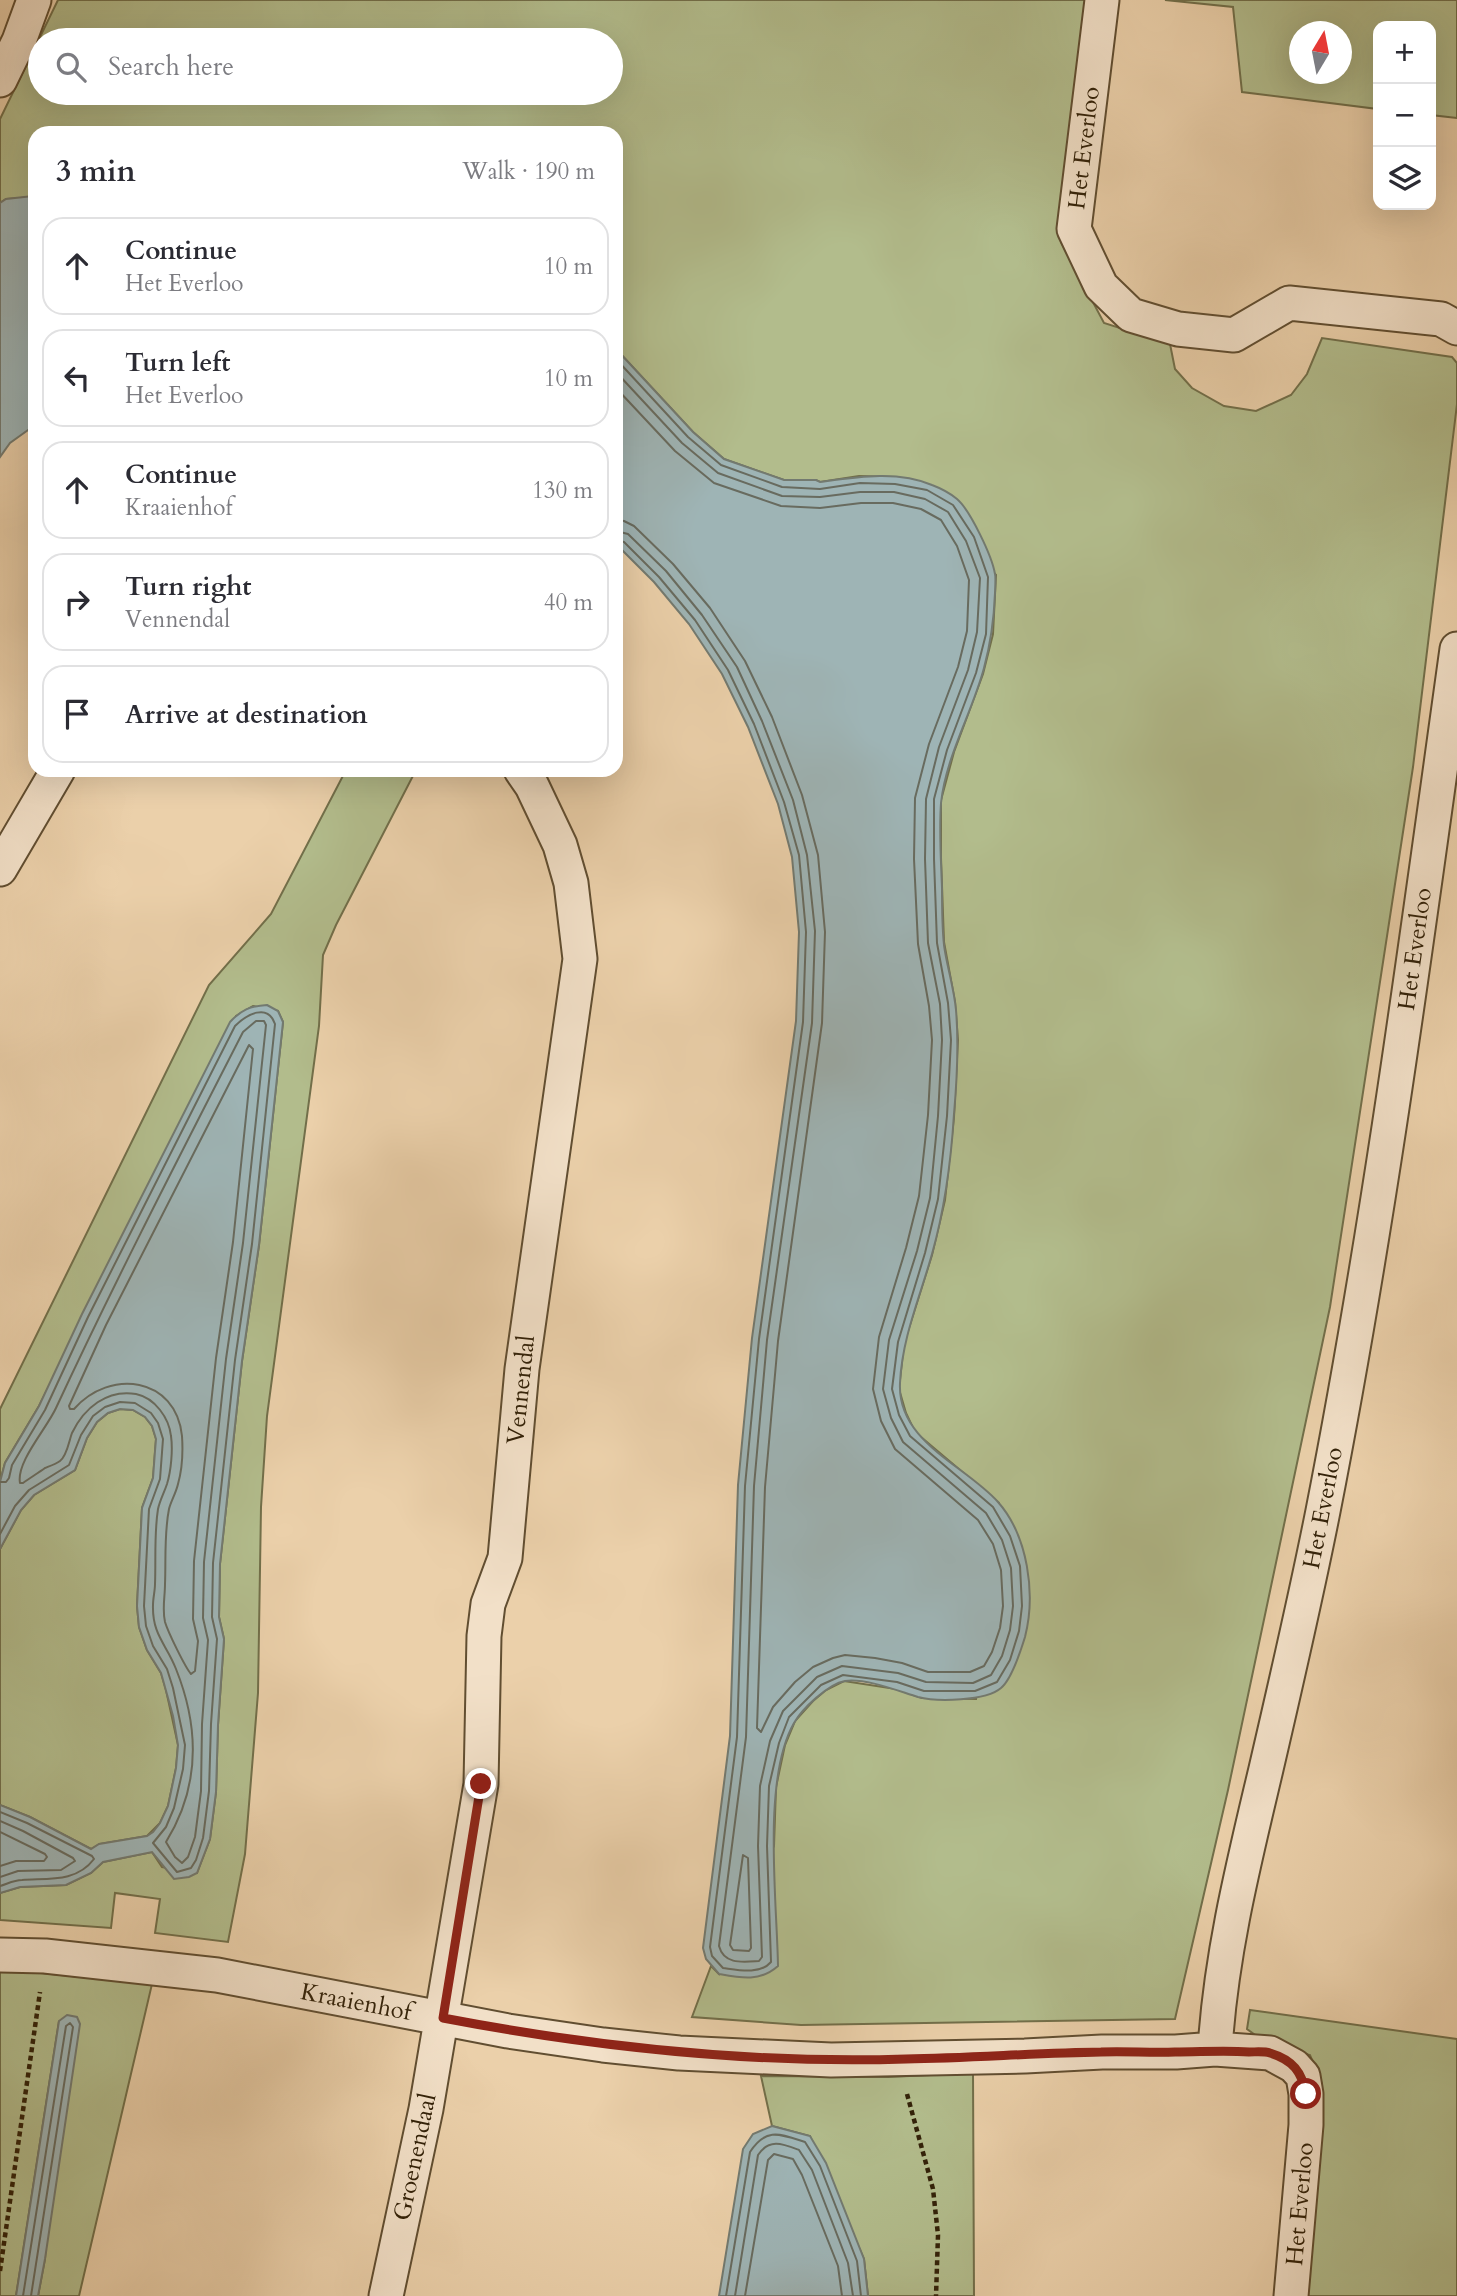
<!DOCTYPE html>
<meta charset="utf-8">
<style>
body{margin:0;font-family:Cardo,serif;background:#f7f7f7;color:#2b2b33}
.controls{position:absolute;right:21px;top:21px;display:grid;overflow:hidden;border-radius:14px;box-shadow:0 7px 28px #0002}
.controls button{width:63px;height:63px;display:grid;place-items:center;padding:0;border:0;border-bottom:2px solid #e1e1e2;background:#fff;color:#2b2b33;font:35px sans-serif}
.compass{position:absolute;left:1289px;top:21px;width:63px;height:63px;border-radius:50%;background:#fff;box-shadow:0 7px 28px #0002;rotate:10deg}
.stop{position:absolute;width:21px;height:21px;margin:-16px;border:5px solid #8f2418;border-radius:50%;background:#fff}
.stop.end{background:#8f2418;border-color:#fff;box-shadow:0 2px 7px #0008}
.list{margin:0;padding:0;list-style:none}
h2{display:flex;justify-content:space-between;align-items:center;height:91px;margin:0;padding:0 28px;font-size:30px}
h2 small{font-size:23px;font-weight:400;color:#7c7c81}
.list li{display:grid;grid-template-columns:46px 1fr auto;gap:21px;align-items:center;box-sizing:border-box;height:98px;margin:0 14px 14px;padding:0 14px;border:2px solid #e1e1e2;border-radius:21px}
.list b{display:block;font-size:26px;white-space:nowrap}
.list p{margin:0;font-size:23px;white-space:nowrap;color:#7c7c81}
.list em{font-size:23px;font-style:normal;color:#7c7c81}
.icon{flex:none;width:38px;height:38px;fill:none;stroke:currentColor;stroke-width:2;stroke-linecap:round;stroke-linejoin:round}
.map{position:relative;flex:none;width:1457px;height:2296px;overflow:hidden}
.search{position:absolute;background:#fff;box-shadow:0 7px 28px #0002;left:28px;top:28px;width:595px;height:77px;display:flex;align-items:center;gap:18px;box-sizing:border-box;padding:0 24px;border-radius:38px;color:#7c7c81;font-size:26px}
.panel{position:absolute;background:#fff;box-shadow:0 7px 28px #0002;left:28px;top:126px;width:595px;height:651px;border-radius:21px}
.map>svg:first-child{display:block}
</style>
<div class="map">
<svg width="1457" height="2296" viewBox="0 0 1457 2296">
<rect width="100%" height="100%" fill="#ebd0aa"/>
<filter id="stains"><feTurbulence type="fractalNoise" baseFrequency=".00286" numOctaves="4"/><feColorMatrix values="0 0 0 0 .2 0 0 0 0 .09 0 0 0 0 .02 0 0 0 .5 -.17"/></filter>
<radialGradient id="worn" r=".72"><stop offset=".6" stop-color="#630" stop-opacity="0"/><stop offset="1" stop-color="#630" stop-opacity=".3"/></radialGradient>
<path fill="#b2bc8c" stroke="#726f4a" stroke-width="2" fill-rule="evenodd" d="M 58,0 L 1086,0 L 1061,242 L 1104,323 L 1170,344 L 1175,369 L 1192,388 L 1224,406 L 1256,411 L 1291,395 L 1307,374 L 1322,338 L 1452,357 L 1457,363 L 1457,404 L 1413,767 L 1330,1307 L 1228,1790 L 1175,2019 L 801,2025 L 692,2017 L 711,1966 L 719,1974 L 774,1846 L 776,1787 L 785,1745 L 795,1721 L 813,1701 L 826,1690 L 844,1681 L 896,1689 L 922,1698 L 976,1699 L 999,1503 L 915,1432 L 906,1413 L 899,1389 L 904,1344 L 932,1255 L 945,1200 L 954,1117 L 958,1040 L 955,1002 L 944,942 L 941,858 L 941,800 L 954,752 L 983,674 L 993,634 L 996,575 L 896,477 L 859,476 L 820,482 L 816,480 L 784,480 L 724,459 L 693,432 L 616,349 L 616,133 L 35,133 L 35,197 L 6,199 L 0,203 L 0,119 ZM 40,40 L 611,40 L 611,93 L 40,93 Z
M 1165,0 L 1457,0 L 1457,118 L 1431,115 L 1431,26 L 1378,26 L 1378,109 L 1242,92 L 1233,7 ZM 1300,32 L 1342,32 L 1342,74 L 1300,74 Z
M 346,770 L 416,770 L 336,925 L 323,955 L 319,1026 L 267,1416 L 261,1507 L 258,1693 L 245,1854 L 228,1942 L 155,1933 L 160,1899 L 115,1893 L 111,1928 L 0,1920 L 0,1893 L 20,1887 L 66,1885 L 91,1873 L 103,1862 L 152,1852 L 162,1867 L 197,1873 L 210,1839 L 216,1792 L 218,1725 L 224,1639 L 219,1617 L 220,1564 L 242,1361 L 259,1245 L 283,1022 L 278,1011 L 253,1006 L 236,1016 L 39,1406 L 5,1463 L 0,1482 L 0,1409 L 209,985 L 271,914 Z
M 120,1409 L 133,1410 L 145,1417 L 152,1426 L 156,1439 L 153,1478 L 142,1508 L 137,1606 L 139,1627 L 147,1650 L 161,1673 L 166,1690 L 178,1745 L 176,1768 L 168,1806 L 160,1823 L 147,1836 L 100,1844 L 91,1849 L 30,1817 L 0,1805 L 0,1549 L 21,1510 L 34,1495 L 75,1470 L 87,1438 L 97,1422 L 108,1413 Z
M 0,1969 L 152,1984 L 79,2296 L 38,2296 L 45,2259 L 59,2021 L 16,2296 L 0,2296 Z
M 1250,2010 L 1457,2039 L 1457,2296 L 1303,2296 L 1322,2084 L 1310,2055 L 1266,2043 L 1247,2029 Z
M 973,2073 L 974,2296 L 868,2296 L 864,2259 L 810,2136 L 772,2126 L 761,2076 L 888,2077 Z"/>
<path fill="#9eb4b5" stroke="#737a70" stroke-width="2" d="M 33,196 L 35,197 L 35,425 L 10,443 L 0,457 L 0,203 L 6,199 Z
M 616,349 L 693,432 L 724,459 L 784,480 L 816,480 L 820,482 C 856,477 898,470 932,485 C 940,488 951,494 957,499 C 970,510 992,556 995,574 C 996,577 995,591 995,593 C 994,619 991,642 984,668 C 972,713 946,756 941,803 C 939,831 941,860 942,888 C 942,907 942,926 944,945 C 947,967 954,988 956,1010 C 959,1045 957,1080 954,1114 C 951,1162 945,1208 932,1254 C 920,1297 902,1338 900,1383 C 897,1442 965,1465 998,1502 C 1028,1536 1036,1594 1025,1637 C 1021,1650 1012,1679 1001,1688 C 986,1701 937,1702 918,1697 C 898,1691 866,1678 845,1681 C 828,1684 802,1709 794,1723 C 762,1779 777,1901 778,1966 C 760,1982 741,1978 719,1974 L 706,1959 L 703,1948 L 730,1736 L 738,1485 L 752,1338 L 796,1021 L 799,932 L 792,857 L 778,804 L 748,727 L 722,674 L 689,624 L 654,582 L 616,544 Z
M 267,1005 L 278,1011 L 283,1022 L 259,1245 L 242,1361 L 220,1564 L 219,1617 L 224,1639 L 218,1725 L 216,1792 L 210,1839 L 197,1873 L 189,1877 L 174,1879 L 152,1852 L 103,1862 L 91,1873 L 66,1885 L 20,1887 L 0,1893 L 0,1805 L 30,1817 L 91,1849 L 99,1844 L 147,1836 L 153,1832 L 160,1823 L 168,1806 L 176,1768 L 178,1745 L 173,1716 L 161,1673 L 147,1650 L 139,1627 L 137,1606 L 142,1508 L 153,1478 L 155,1451 L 156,1439 L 152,1426 L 145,1417 L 133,1410 L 120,1409 L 108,1413 L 97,1422 L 87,1438 L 75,1470 L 34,1495 L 21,1510 L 0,1549 L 0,1482 L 5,1463 L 39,1406 L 82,1314 L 230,1022 C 241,1010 250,1006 267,1005 Z
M 67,2015 L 77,2017 L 80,2024 L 45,2259 L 38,2296 L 16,2296 L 59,2021 Z
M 772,2126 L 810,2136 L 826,2163 L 864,2259 L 868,2296 L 719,2296 L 743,2149 L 753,2134 Z"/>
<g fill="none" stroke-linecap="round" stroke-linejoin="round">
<path stroke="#686b5f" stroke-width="2" d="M 616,359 L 688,437 L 721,465 L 782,487 L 820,489 L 860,483 L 895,484 L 927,490 L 953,505 L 974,537 L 988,577 L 986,634 L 976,673 L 947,750 L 934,799 L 934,859 L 937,943 L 948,1003 L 951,1040 L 947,1116 L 938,1199 L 925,1253 L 898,1342 L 892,1389 L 899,1415 L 910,1436 L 993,1507 L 1010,1536 L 1020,1566 L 1022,1606 L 1019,1631 L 1010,1660 L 997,1682 L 975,1691 L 924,1691 L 897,1682 L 843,1675 L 821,1685 L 789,1717 L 779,1743 L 769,1786 L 767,1846 L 771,1962 C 760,1975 738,1970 723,1968 L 712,1956 L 710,1947 L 737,1737 L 745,1486 L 759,1339 L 803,1022 L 806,932 L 799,855 L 784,802 L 754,724 L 728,670 L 695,620 L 659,577 L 624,542 L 616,540
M 616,372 L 682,443 L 718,473 L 782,496 L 820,497 L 860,492 L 894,492 L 925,499 L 948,512 L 966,541 L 980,578 L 977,632 L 968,670 L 939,747 L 926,799 L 925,859 L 928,943 L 940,1004 L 942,1040 L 938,1116 L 930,1198 L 917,1251 L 889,1340 L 883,1389 L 891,1418 L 903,1442 L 986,1513 L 1002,1540 L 1011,1568 L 1013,1606 L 1010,1630 L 1002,1656 L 991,1675 L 973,1683 L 926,1682 L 898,1673 L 842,1666 L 817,1677 L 783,1711 L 770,1741 L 760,1786 L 758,1846 L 762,1957 L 759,1961 C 743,1962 724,1965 719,1946 L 746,1737 L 754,1486 L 767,1340 L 812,1023 L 815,931 L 807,855 L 793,800 L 762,721 L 737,667 L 702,615 L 666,571 L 628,534 L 616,531
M 616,388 L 675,451 L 714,483 L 781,506 L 820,508 L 861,503 L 893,503 L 921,509 L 941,520 L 957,546 L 969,580 L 967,631 L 958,667 L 929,744 L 915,798 L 914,859 L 918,944 L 929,1006 L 932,1040 L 928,1115 L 919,1196 L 906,1248 L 879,1337 L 873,1389 L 881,1421 L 895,1449 L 978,1520 L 993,1544 L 1001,1570 L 1003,1606 L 1000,1628 L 992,1652 L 984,1666 L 970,1672 L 928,1672 L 902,1663 L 875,1658 L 845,1655 L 833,1658 L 813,1667 L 795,1682 L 773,1707 L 761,1732 L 757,1728 L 765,1487 L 778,1341 L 822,1023 L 825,932 L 818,855 L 802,795 L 772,717 L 745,661 L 710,608 L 673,564 L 634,526 L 624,521 L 616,520
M 256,1021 L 264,1021 L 266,1025 L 243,1243 L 226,1359 L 204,1562 L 203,1618 L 208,1640 L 202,1724 L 201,1791 L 195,1837 L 188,1857 L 182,1863 L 175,1857 L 166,1842 C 200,1787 200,1729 176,1669 C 167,1645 152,1635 153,1605 C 153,1598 155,1591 155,1584 C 156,1559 154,1534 158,1509 C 160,1500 164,1493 167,1484 C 171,1471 173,1450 171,1436 C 169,1418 155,1398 136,1394 C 107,1389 84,1408 72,1433 C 69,1441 67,1456 60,1461 C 56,1464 50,1466 45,1468 C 38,1473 30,1478 23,1483 L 20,1483 C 16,1462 47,1428 56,1408 C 115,1281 179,1157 243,1032 Z
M 249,1045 L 253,1049 L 233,1242 L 216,1358 L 194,1561 L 193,1619 L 198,1641 L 195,1671 L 191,1674 C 185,1667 168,1632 165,1622 C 162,1609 165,1597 165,1584 C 166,1560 164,1534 169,1509 C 171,1501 176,1493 178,1484 C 182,1470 183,1451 182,1436 C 176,1377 110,1368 74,1409 L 70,1409 L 69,1406 L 106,1325 Z
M 0,1482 L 6,1482 L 9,1478 L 12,1465 L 45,1410 L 88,1317 L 235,1026 C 247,1014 268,1003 275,1024 L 252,1244 L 235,1360 L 213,1563 L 212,1617 L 217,1639 L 211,1724 L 209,1791 L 203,1838 L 196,1860 L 191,1868 L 177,1872 L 153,1843 L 166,1827 L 174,1808 L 183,1769 L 185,1745 L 173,1688 L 167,1669 L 153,1646 L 146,1626 L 144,1606 L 149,1509 L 160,1479 L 163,1439 L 158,1423 L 151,1413 L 135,1403 L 120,1402 L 105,1407 L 93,1416 L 81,1435 L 69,1465 L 29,1490 L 15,1506 L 0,1534
M 0,1812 L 27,1823 L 92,1856 L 94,1859 C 76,1883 47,1878 22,1880 C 14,1880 7,1884 0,1886
M 0,1821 L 23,1831 L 73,1858 L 75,1861 L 61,1870 L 18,1871 L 0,1877
M 0,1832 L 45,1854 L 47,1857 L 44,1861 L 16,1861 L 0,1866
M 743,1855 L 748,1858 L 751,1948 L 749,1951 L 733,1950 L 730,1945 Z
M 23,2296 L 66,2026 L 70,2023 L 73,2027 L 31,2296
M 726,2296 L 750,2152 C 766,2127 780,2134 805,2142 L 820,2166 L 857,2261 L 861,2296
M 735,2296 L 758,2155 C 769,2138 783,2144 799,2150 L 812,2170 L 848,2263 L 853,2296
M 745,2296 L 768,2160 L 774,2154 L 793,2159 L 802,2175 L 838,2266 L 842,2296"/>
<defs>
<path id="minor" d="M 1102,0 L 1074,229 L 1101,286 L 1131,315 L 1178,329 L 1234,335 L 1289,303 L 1441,319 L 1457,328
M 0,80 L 19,41 L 34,0
M 0,869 L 58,770
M 0,1955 L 45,1956 L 217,1975 L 508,2031 L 603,2045 L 679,2053 L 831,2060 L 1025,2056 L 1102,2052 L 1176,2052 L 1215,2049 L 1270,2053 L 1294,2066 L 1303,2076 L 1306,2094 L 1306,2125 L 1291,2296
M 1215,2049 C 1221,1953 1244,1862 1266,1769 C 1286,1683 1306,1597 1323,1511 C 1379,1226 1417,937 1457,649
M 386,2296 L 426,2109 L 481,1784 L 484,1636 L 488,1604 L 505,1558 L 522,1369 L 580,959 L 571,883 L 560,845 L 532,786 L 521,770"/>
</defs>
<use href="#minor" stroke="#614e31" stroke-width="37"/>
<path stroke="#332209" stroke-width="4.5" stroke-dasharray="5 3.5" stroke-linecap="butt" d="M 907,2094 L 933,2189 L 938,2235 L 936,2296
M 0,2271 L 40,1992"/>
<use href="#minor" stroke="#f2e0c8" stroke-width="33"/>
</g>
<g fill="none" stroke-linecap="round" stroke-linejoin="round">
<path stroke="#8f2418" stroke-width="9" d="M 481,1784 L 443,2018 C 595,2047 750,2064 906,2059 C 971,2058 1036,2053 1101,2052 C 1126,2051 1151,2053 1175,2052 C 1201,2052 1224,2050 1249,2052 C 1256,2052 1264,2051 1270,2053 C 1293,2060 1302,2072 1306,2094"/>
</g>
<g text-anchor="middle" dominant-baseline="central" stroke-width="7" stroke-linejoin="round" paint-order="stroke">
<g font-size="24" fill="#332209" stroke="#f2e0c8">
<text transform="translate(1084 148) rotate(-83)">Het Everloo</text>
<text transform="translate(1415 949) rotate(-82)">Het Everloo</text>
<text transform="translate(521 1390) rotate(-84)">Vennendal</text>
<text transform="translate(1323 1508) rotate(-79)">Het Everloo</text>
<text transform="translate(356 2002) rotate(11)">Kraaienhof</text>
<text transform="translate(415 2157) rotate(-78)">Groenendaal</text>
<text transform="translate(1300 2204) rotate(-85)">Het Everloo</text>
</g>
</g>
<rect width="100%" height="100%" filter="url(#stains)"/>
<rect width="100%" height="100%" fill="url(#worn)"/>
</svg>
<div class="controls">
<button>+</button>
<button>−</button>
<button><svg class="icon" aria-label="layers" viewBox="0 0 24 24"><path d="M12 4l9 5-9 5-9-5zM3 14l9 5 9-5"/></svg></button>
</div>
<svg class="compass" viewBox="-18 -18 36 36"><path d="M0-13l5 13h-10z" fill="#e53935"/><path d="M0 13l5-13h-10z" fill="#7c7c81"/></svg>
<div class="stop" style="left:1306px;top:2094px"></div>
<div class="stop end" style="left:481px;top:1784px"></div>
<div class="search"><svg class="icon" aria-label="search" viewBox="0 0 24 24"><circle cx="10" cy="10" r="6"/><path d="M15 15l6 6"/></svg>Search here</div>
<section class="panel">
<h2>3 min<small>Walk · 190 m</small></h2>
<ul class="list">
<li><svg class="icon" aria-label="ahead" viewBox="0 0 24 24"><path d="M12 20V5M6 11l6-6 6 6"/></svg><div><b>Continue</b><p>Het Everloo</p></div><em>10 m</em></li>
<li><svg class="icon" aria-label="left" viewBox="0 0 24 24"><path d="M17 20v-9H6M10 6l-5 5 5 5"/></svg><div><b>Turn left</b><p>Het Everloo</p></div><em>10 m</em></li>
<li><svg class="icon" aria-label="ahead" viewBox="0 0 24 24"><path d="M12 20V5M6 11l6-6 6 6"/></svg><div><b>Continue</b><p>Kraaienhof</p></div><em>130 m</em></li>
<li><svg class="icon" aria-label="right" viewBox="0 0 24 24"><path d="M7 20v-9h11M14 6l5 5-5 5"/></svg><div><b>Turn right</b><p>Vennendal</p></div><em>40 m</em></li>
<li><svg class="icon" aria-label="arrive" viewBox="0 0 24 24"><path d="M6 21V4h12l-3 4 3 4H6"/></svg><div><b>Arrive at destination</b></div></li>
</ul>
</section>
</div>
